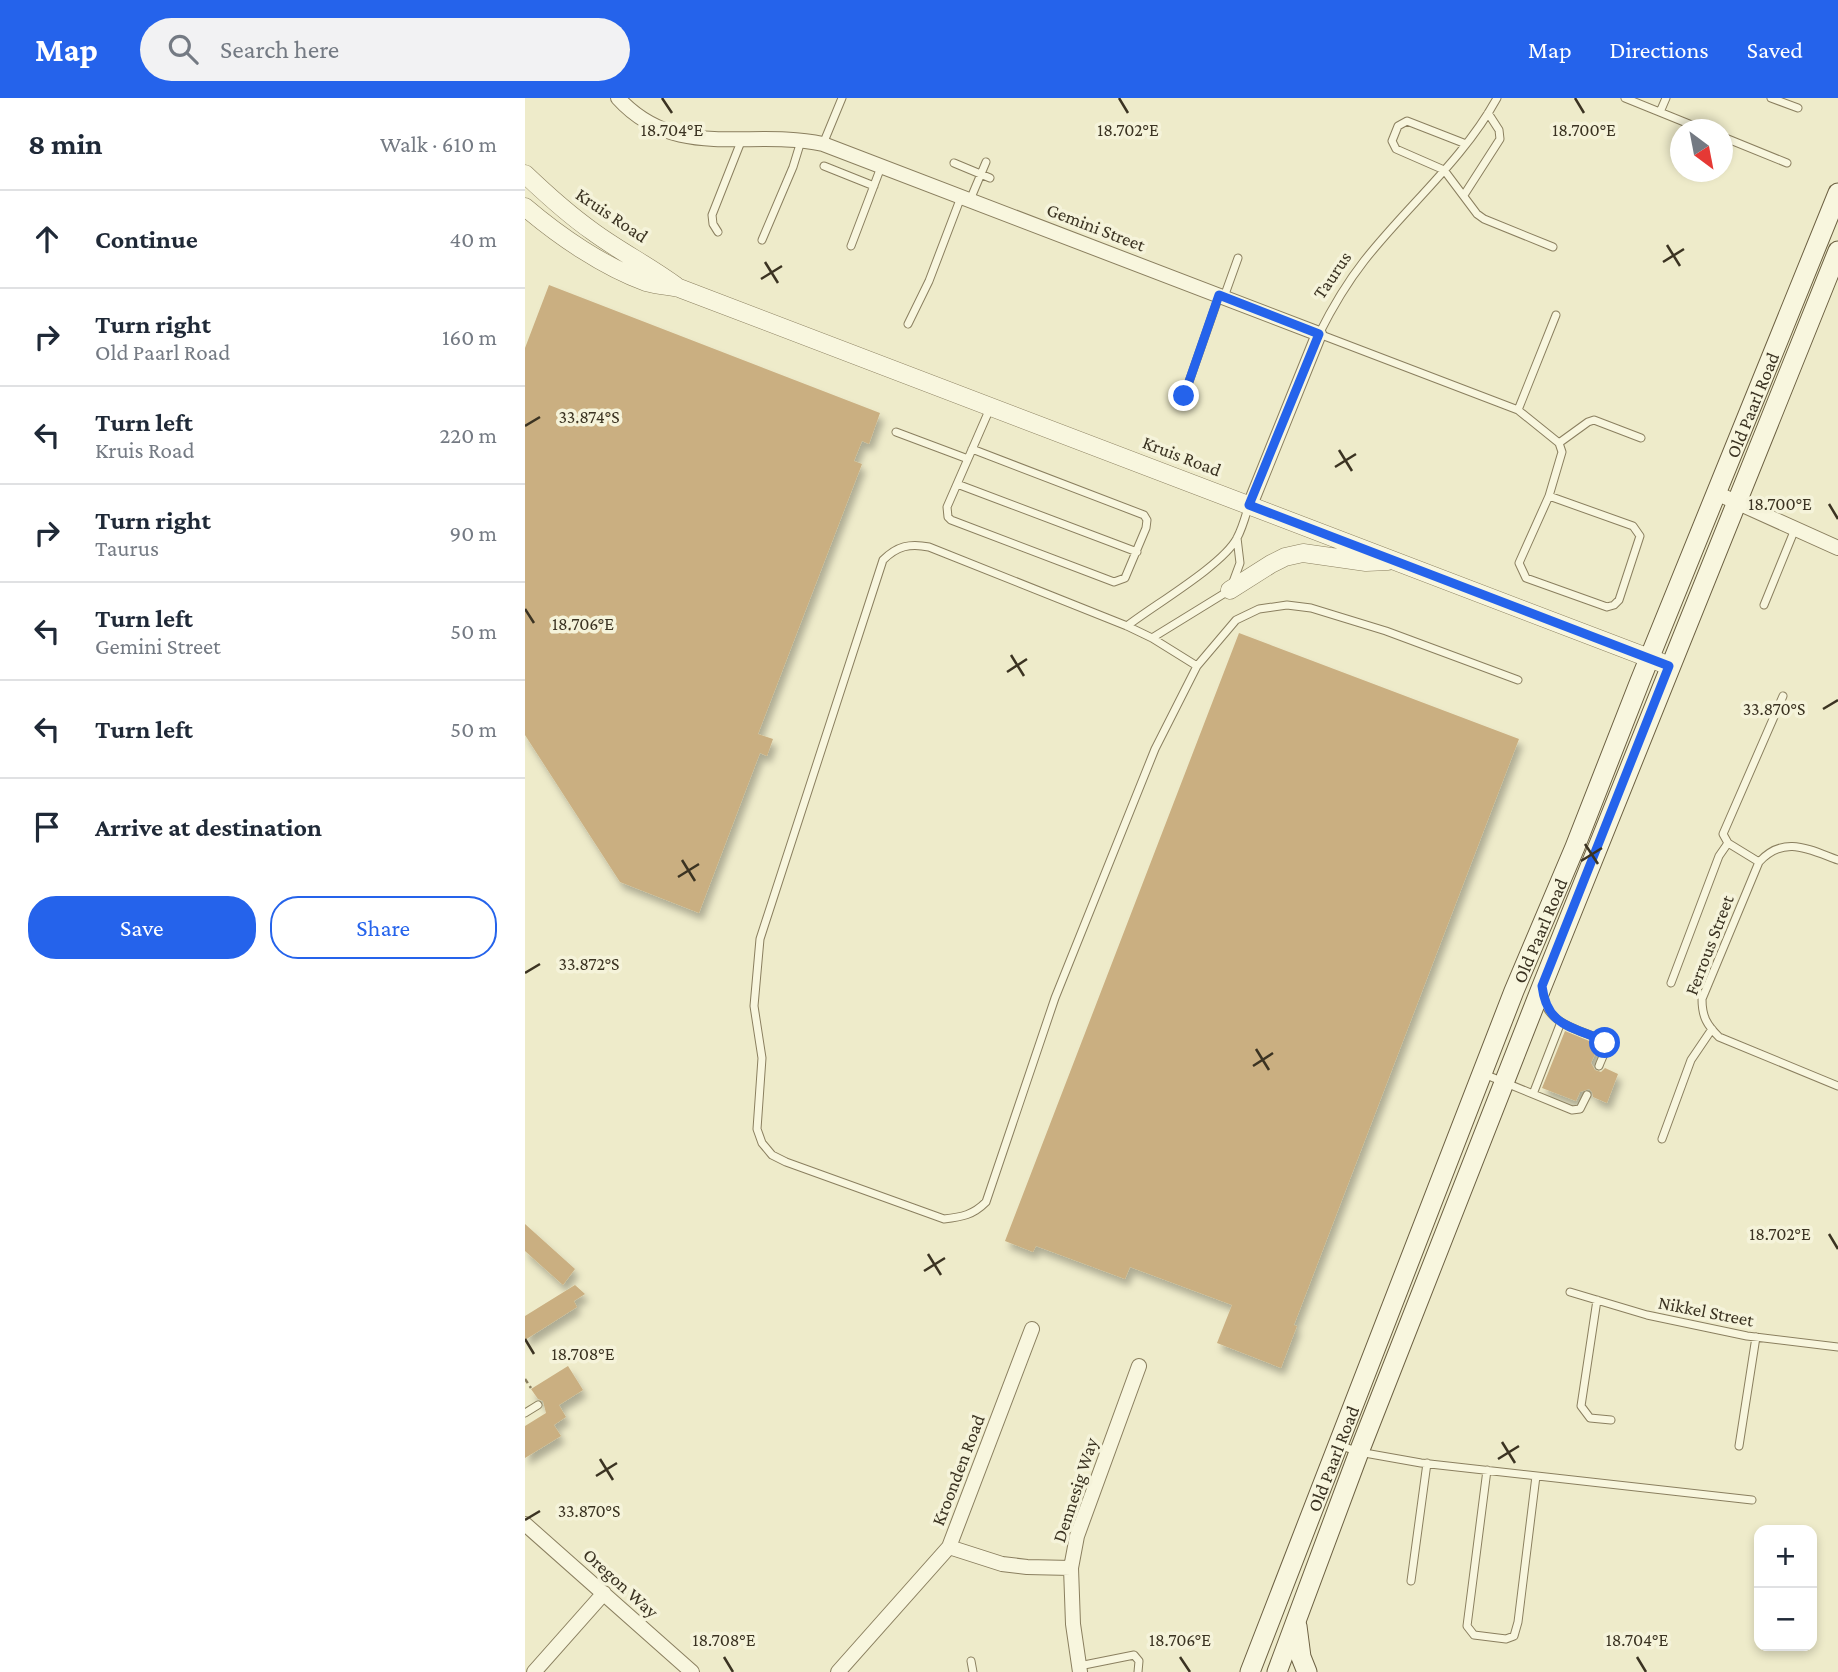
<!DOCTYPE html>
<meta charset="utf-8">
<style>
body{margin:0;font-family:"Crimson Pro",serif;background:#f2f2f3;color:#1f2937}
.controls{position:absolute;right:21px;bottom:21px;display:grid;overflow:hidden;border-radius:14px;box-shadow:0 4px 10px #0003}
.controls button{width:63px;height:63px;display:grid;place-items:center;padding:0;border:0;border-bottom:2px solid #e0e1e3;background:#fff;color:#1f2937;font:35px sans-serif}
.compass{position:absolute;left:1145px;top:21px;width:63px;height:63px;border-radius:50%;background:#fff;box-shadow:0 4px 10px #0003;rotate:148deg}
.stop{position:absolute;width:21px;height:21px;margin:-16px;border:5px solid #2563eb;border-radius:50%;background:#fff}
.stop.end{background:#2563eb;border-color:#fff;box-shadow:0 2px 7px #0008}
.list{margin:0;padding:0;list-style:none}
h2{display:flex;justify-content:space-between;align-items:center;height:91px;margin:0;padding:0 28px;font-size:30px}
h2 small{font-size:23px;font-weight:400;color:#747a83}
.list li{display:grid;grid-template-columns:46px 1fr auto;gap:21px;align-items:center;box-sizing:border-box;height:98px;padding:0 28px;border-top:2px solid #e0e1e3}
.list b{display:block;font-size:26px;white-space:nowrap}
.list p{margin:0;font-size:23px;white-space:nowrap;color:#747a83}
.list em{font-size:23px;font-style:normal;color:#747a83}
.actions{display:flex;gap:14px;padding:21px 28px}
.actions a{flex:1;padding:16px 0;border:2px solid #2563eb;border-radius:28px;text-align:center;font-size:24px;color:#2563eb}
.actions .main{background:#2563eb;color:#fff}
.icon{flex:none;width:38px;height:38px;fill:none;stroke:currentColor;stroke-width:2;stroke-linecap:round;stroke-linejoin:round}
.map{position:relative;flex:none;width:1313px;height:1574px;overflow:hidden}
header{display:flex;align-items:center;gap:42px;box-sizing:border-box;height:98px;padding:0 35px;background:#2563eb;color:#fff}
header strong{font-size:33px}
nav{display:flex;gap:38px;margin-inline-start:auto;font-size:24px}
.search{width:490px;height:63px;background:#f2f2f3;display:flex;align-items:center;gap:18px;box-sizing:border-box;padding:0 24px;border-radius:38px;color:#747a83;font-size:26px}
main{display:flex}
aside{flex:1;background:#fff}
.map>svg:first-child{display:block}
</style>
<header>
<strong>Map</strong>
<div class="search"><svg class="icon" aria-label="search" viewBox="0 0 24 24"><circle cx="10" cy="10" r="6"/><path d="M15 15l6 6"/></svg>Search here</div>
<nav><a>Map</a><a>Directions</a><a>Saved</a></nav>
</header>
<main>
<aside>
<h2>8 min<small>Walk · 610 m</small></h2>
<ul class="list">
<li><svg class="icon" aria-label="ahead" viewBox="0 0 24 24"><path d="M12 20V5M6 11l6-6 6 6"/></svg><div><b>Continue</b></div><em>40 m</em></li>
<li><svg class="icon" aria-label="right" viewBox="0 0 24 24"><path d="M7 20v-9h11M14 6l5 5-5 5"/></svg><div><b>Turn right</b><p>Old Paarl Road</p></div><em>160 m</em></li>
<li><svg class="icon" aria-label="left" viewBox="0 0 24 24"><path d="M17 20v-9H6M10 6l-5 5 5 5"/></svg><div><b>Turn left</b><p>Kruis Road</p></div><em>220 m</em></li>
<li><svg class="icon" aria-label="right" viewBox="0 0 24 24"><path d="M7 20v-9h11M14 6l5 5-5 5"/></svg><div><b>Turn right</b><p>Taurus</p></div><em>90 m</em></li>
<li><svg class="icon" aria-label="left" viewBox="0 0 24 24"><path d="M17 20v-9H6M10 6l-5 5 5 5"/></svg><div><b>Turn left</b><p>Gemini Street</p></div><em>50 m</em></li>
<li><svg class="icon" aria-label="left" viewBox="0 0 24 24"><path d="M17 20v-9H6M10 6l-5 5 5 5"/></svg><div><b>Turn left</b></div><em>50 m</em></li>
<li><svg class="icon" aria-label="arrive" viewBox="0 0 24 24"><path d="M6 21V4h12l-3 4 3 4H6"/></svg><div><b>Arrive at destination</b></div></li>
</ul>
<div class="actions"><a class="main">Save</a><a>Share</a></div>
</aside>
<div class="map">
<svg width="1313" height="1574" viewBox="0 0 1313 1574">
<defs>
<filter id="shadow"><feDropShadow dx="4" dy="7" stdDeviation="3.5" flood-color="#0004"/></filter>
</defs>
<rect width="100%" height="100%" fill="#eeebca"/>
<path fill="#caaf81" filter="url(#shadow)" d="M 24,187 L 355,315 L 344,346 L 337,343 L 329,363 L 337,366 L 233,636 L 248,641 L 242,658 L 235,655 L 174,815 L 95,784 L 0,637 L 0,250 Z
M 714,535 L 994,641 L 769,1227 L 772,1228 L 756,1270 L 692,1245 L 707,1207 L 605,1169 L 600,1181 L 511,1148 L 508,1154 L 480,1143 Z
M 1040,933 L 1074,947 L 1066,965 L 1070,972 L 1076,974 L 1080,970 L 1093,976 L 1082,1005 L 1068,999 L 1067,994 L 1064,991 L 1055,994 L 1051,1003 L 1017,990 Z
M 0,1126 L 50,1171 L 38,1187 L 0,1153 Z
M 50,1187 L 60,1196 L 49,1203 L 52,1209 L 0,1242 L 0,1218 Z
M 43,1268 L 58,1292 L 34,1307 L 41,1319 L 29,1327 L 36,1338 L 0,1360 L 0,1328 L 21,1315 L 18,1303 L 13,1301 L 6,1291 Z"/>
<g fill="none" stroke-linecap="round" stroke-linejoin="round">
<defs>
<path id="service" d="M 972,0 C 938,62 882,108 839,163 C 821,186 807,210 794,236 L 993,312 L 1034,345 L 1037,354 L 1024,398 L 994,465 L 1001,480 L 1082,509 L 1089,507 L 1094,502 L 1115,438 L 1108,428 L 1024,398
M 1100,0 L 1179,32
M 1246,0 L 1273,10
M 1135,14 L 1141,0
M 1198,39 L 1262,65
M 298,46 L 317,0
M 941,46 L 882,23 L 873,28 L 867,43 L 871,51 L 919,72 L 952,116 L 959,121 L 1028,149
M 429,65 L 465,80
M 299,68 L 349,88
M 939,97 L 975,41 L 974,32 L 963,15
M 445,102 L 461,64
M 193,134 L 188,126 L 187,117 L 217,41
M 237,142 L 268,69 L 276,43
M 326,148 L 356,69
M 699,199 L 713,160
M 383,226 L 404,183 L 436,99
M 659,298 L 694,198
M 993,312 L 1031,217
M 371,334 L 443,361
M 1034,345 L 1063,324 L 1069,322 L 1116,340
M 447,351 L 619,417 L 622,422 L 621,430 L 600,480 L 589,484 L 426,422 L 423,419 L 422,409 L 466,308
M 432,386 L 612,454
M 1239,507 L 1270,431
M 602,528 C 629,507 698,467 712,440 C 717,431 720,420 723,410
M 627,540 L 705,492 L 715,465 L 712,440
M 672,568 L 627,540 L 602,528 L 404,449 C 385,445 372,448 358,462 L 235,841 L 229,908 L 237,960 L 232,1031 L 237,1045 L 247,1057 L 261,1064 L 419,1121 C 437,1119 448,1117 461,1104 L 530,900 L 630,651 L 672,568 L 711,522 L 734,511 L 762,507 L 786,510 L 861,533 L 993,582
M 1313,762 C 1283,751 1259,737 1234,764 L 1177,901 C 1177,919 1182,927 1194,939 L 1313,988
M 1234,764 L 1203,745 L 1198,736 L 1258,598
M 1146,885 L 1194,758 L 1203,745
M 1018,897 C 1021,926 1055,932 1078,942 C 1084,950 1077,959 1074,968
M 959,976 L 1047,1012 L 1055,1011 L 1062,997
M 1008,996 L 1036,924
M 1137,1041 L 1166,962 L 1187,931
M 1045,1194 L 1122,1217 L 1222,1238 L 1313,1249
M 1072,1202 L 1056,1308 L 1065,1320 L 1086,1322
M 0,1315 L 13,1307
M 814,1347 L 834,1354 L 896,1365 L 1227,1402
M 1214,1348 L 1231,1239
M 962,1372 L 942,1528 L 949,1537 L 981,1541 L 989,1538 L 993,1524 L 1011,1378
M 886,1483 L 902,1365
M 446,1563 L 448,1574
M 554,1568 L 609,1557 L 614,1563 L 613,1574"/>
<path id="minor" d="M 93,0 C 151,64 225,30 298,46 L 794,236 L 725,407
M 1191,395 L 1313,450
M 0,1426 L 167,1574
M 424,1449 L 477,1466 L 502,1469 L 546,1470
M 9,1574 L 79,1495
M 313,1574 L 424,1449 L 507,1231
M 555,1574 L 548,1526 L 546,1470 L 552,1438 L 614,1268"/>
<path id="tertiary" d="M 0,76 C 21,96 43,116 67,133 C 94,153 124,168 151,188
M 0,109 C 34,138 79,169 121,184 C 132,187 143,188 154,190 L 1145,568
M 705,492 L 746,466 L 760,459 L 778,455 L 841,464 L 863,463"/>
<g id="secondary">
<path d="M 772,1528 L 776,1559 L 782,1574"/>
<path id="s1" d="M 725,1574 L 989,893 L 1050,749 L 1115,583 L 1313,95"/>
<path d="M 752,1574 L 834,1354 L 1017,888 L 1313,153"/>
</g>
</defs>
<use href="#service" stroke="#8a7f5f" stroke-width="9"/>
<use href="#minor" stroke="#8a7f5f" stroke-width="16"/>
<use href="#tertiary" stroke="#8a7f5f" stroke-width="19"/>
<use href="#secondary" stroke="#6c6042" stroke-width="21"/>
<path stroke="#8a7f5f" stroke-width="2.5" stroke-dasharray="5 3.5" stroke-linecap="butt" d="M 0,1281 L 6,1290"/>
<use href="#service" stroke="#f8f6de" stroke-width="7"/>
<use href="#minor" stroke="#f8f6de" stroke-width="14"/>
<use href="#tertiary" stroke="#f8f6de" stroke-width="18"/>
<use href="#secondary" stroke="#f8f6de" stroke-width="19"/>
</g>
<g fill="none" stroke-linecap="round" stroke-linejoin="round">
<path stroke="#2563eb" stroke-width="9" d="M 659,298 L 694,197 L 794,236 L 724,407 L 1144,568 L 1017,888 C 1022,928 1045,928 1078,942 L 1080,945"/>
</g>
<path fill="none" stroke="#3b3322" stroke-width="2.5" d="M 137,0 L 147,15M 594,0 L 603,15M 1050,0 L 1059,15M 1142,147 L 1155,168M 240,164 L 253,185M 1138,164 L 1159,151M 236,181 L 257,168M 0,328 L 15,319M 814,352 L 827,373M 810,369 L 831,356M 1304,406 L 1313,421M 0,511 L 9,525M 486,557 L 499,578M 482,574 L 502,561M 1298,611 L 1313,602M 1060,746 L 1073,766M 157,762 L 170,783M 1056,763 L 1077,750M 153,779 L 174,766M 0,875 L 15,866M 731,951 L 744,972M 728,968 L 748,955M 1304,1136 L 1313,1151M 403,1156 L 416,1177M 399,1173 L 420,1160M 0,1241 L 9,1256M 977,1344 L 990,1365M 75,1361 L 88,1382M 973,1361 L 994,1348M 71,1378 L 92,1365M 0,1422 L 15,1413M 199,1559 L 208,1574M 655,1559 L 665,1574M 1112,1559 L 1121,1574"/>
<g text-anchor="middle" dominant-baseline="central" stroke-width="7" stroke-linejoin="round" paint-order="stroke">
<g font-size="19" fill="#3b3322" stroke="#f5f3da">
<text transform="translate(87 117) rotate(34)">Kruis Road</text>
<text transform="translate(571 129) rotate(21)">Gemini Street</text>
<text transform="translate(807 177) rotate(-56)">Taurus</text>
<text stroke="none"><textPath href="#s1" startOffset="1363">Old Paarl Road</textPath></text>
<text transform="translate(657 358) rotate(21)">Kruis Road</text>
<text stroke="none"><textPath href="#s1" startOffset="796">Old Paarl Road</textPath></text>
<text transform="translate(1184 847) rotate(-69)">Ferrous Street</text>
<text transform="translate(1181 1213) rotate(11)">Nikkel Street</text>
<text stroke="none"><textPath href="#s1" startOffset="229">Old Paarl Road</textPath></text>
<text transform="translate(433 1372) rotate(-69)">Kroonden Road</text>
<text transform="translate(550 1392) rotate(-72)">Dennesig Way</text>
<text transform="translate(96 1485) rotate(42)">Oregon Way</text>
</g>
</g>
<g font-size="18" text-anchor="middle" fill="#3b3322" stroke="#f5f3da" stroke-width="7" stroke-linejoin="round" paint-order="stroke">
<text x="147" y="38">18.704°E</text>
<text x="603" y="38">18.702°E</text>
<text x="1059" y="38">18.700°E</text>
<text x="64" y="325">33.874°S</text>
<text x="1255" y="412">18.700°E</text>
<text x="58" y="532">18.706°E</text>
<text x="1249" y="617">33.870°S</text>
<text x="64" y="872">33.872°S</text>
<text x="1255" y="1142">18.702°E</text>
<text x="58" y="1262">18.708°E</text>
<text x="64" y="1419">33.870°S</text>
<text x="199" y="1548">18.708°E</text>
<text x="655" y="1548">18.706°E</text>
<text x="1112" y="1548">18.704°E</text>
</g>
</svg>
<div class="controls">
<button>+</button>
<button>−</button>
</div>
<svg class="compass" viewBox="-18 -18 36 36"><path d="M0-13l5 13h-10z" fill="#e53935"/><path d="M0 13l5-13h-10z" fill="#747a83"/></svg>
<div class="stop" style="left:1080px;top:945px"></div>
<div class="stop end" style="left:659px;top:298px"></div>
</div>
</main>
